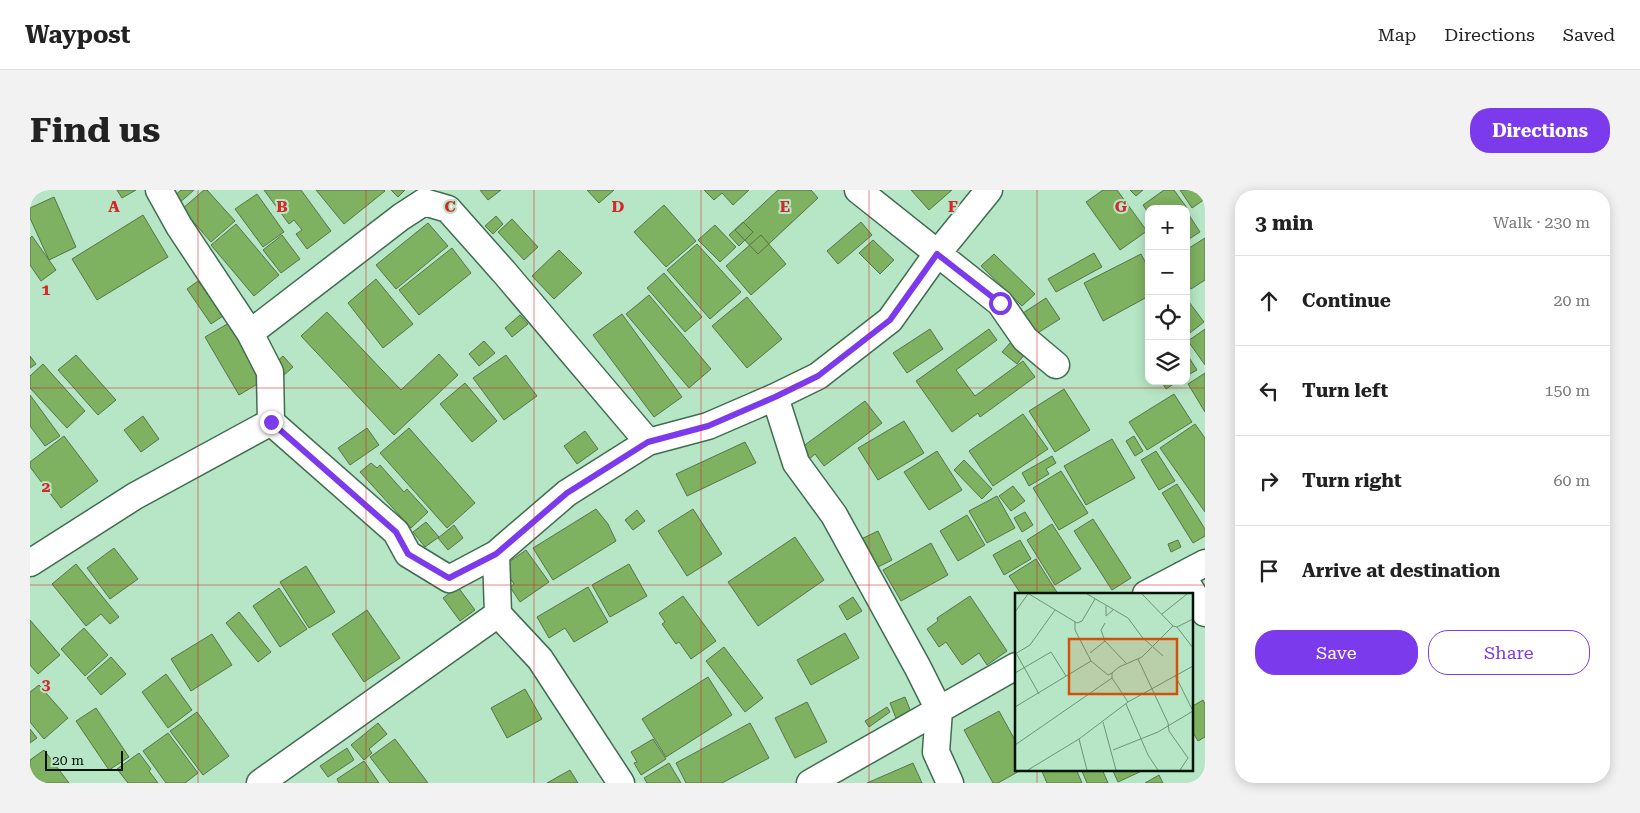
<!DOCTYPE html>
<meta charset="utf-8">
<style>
body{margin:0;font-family:"Roboto Serif",serif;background:#f2f2f2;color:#222}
.controls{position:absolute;right:15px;top:15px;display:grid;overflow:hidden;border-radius:10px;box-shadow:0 2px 12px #0003}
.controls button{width:45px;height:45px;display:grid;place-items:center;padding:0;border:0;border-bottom:1px solid #e0e0e0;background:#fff;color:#222;font:25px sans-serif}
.scale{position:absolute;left:15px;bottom:12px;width:78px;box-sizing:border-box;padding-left:5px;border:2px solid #031308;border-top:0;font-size:14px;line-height:18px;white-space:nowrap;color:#031308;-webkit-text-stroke:4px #b6e6c5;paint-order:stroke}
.stop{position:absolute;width:15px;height:15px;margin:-11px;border:4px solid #7c3aed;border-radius:50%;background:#fff}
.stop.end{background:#7c3aed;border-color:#fff;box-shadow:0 1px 5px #0008}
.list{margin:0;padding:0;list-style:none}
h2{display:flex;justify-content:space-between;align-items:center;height:65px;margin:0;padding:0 20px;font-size:21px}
h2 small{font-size:16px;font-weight:400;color:#767676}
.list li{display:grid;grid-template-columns:32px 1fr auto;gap:15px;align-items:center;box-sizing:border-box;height:90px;padding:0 20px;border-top:1px solid #e0e0e0}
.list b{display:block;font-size:19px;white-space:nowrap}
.list em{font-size:16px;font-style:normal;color:#767676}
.actions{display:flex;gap:10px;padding:15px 20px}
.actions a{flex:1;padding:11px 0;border:1px solid #7c3aed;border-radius:20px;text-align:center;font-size:18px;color:#7c3aed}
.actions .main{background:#7c3aed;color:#fff}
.icon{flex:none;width:28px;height:28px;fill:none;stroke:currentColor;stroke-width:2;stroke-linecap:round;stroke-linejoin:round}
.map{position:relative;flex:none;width:1175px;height:593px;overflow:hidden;border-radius:20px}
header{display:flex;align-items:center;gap:30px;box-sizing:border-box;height:70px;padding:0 25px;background:#fff;border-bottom:1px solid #e0e0e0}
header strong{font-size:24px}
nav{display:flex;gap:28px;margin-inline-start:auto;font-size:18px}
.intro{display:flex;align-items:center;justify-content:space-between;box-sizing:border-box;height:120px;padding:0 30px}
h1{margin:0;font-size:35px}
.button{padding:12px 22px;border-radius:20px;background:#7c3aed;color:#fff;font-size:18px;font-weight:700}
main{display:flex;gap:30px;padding:0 30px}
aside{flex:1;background:#fff;border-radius:20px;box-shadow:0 2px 12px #0003}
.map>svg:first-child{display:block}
</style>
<header>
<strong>Waypost</strong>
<nav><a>Map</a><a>Directions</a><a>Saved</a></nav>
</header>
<div class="intro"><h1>Find us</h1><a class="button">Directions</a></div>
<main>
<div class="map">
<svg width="1175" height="593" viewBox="0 0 1175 593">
<rect width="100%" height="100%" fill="#b6e6c5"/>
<path fill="#7eb160" stroke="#5a734b" d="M 87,0 L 106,0 L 92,8 Z
M 151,0 L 164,0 L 148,14 L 142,8 Z
M 174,0 L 177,0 L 205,31 L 181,52 L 152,19 Z
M 234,0 L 271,0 L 301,41 L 277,59 L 266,44 L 272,40 L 264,30 L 259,34 Z
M 286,0 L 354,0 L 355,1 L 314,34 Z
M 361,0 L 375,0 L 368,7 Z
M 450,0 L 471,0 L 458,10 Z
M 557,0 L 584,0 L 569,13 Z
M 674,0 L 719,0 L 703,15 L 692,3 L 684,10 Z
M 748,0 L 781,0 L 788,8 L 728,64 L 705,40 Z
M 881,0 L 922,0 L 899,20 Z
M 1073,0 L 1087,0 L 1117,41 L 1090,60 L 1056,12 Z
M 1100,0 L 1113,0 L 1106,6 Z
M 1134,0 L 1144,0 L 1157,18 L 1119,19 L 1119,24 L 1113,15 Z
M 1150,0 L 1175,0 L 1175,9 L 1162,18 Z
M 227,4 L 254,42 L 233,57 L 205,19 Z
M 24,7 L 46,57 L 19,70 L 0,28 L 0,18 Z
M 634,15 L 666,51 L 636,77 L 604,42 Z
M 113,25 L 138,67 L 67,110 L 42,69 Z
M 1159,25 L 1170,42 L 1156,51 L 1156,27 Z
M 466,26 L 473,34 L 463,44 L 455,36 Z
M 482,29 L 508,57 L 494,70 L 468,42 Z
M 713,32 L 723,42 L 709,56 L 699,45 Z
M 831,32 L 842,45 L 808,74 L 797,61 Z
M 398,33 L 418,56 L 366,99 L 346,75 Z
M 206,34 L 249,85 L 224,106 L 181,55 Z
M 685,35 L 706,57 L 690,72 L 668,50 Z
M 252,45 L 270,69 L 251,83 L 233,60 Z
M 731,45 L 756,74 L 721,105 L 696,76 Z
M 2,46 L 26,80 L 11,91 L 0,75 L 0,48 Z
M 1175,48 L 1175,90 L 1161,99 L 1156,92 L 1156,60 Z
M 843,50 L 864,70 L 850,84 L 829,63 Z
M 667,54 L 711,102 L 680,129 L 637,80 Z
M 422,58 L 441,83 L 389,125 L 369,100 Z
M 529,60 L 552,83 L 524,109 L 502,86 Z
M 1064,63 L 1072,77 L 1026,102 L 1018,89 Z
M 964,64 L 1005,104 L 992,116 L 951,76 Z
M 1111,64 L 1119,79 L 1119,106 L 1073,131 L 1054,93 Z
M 634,83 L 672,127 L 655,142 L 617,98 Z
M 346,89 L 383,134 L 353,158 L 318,113 Z
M 168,91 L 193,126 L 181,134 L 157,99 Z
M 619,105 L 681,179 L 659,198 L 596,124 Z
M 717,107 L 752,149 L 717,178 L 682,136 Z
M 1016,108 L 1030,129 L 1006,144 L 993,123 Z
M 1156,108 L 1174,132 L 1156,146 Z
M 297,122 L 371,200 L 409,164 L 428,185 L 364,245 L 271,146 Z
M 592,124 L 652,207 L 624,227 L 563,145 Z
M 490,125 L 498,134 L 482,147 L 475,138 Z
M 199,133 L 234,190 L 209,205 L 175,147 Z
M 900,139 L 913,159 L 877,183 L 863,163 Z
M 959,139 L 967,150 L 926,180 L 945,206 L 993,171 L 1005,187 L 950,227 L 948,223 L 922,242 L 886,191 Z
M 1175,139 L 1175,175 L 1158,151 Z
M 454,151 L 465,163 L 449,176 L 439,164 Z
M 981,152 L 995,164 L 987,174 L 972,162 Z
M 1156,163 L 1167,180 L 1156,186 Z
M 46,165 L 86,210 L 68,225 L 28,180 Z
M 476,165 L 507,206 L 474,230 L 443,188 Z
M 0,166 L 6,174 L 0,178 Z
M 253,166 L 263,177 L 253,186 L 243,175 Z
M 13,174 L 55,221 L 37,238 L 0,198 L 0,186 Z
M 1175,183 L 1175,222 L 1158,194 Z
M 1131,191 L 1148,191 L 1136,199 Z
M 435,193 L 467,231 L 442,252 L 410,214 Z
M 1034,199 L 1060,240 L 1025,262 L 999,221 Z
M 1144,204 L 1162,232 L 1117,260 L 1099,232 Z
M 0,205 L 30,246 L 15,256 L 0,236 Z
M 835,211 L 852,233 L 794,276 L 785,264 L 777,271 L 768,260 Z
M 993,224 L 1018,259 L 963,296 L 939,261 Z
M 113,226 L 129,249 L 111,262 L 94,240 Z
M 874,231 L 894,263 L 848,290 L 828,258 Z
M 1165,234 L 1175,248 L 1175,322 L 1130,258 Z
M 337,238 L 349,255 L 320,275 L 308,258 Z
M 379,238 L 445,313 L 417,338 L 350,263 Z
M 555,241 L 568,259 L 547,274 L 534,256 Z
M 34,246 L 68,291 L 31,318 L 0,277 L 0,272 Z
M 1104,246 L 1113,261 L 1105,266 L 1096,251 Z
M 1082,249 L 1105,288 L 1056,315 L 1034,276 Z
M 715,252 L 726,273 L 657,306 L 646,284 Z
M 907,261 L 932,300 L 899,320 L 874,282 Z
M 1126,261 L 1145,291 L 1129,300 L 1111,270 Z
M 1022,266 L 1026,273 L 1016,279 L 1019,284 L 999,296 L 992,283 Z
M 934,270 L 962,299 L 952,309 L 924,280 Z
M 341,273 L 347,278 L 350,275 L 374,302 L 377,299 L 398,322 L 381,338 L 330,282 Z
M 1031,281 L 1058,323 L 1029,340 L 1003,298 Z
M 1147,294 L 1175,339 L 1175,346 L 1163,353 L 1132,303 Z
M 983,296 L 995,311 L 981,321 L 969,306 Z
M 967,306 L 985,338 L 957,353 L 939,321 Z
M 566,319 L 578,334 L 586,351 L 523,390 L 503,358 Z
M 663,319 L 692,364 L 657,386 L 628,341 Z
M 607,320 L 615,331 L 603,340 L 595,330 Z
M 995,322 L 1003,335 L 992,342 L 984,328 Z
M 937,325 L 955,355 L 928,371 L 910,341 Z
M 1063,329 L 1101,388 L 1082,400 L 1044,341 Z
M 396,332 L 409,347 L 395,357 L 383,342 Z
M 1022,334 L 1051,379 L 1025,395 L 997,350 Z
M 424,335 L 433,348 L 418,360 L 408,348 Z
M 848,341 L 862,370 L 842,380 L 827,351 Z
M 765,347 L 794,390 L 728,436 L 698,392 Z
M 990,350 L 1001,369 L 974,385 L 963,365 Z
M 1148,350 L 1151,357 L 1141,362 L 1138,354 Z
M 901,353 L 918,385 L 871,411 L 853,380 Z
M 84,358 L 108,389 L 80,409 L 57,378 Z
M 496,360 L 519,392 L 490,412 L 480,397 L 484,394 L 472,377 Z
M 1006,369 L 1028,404 L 991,404 L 979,386 Z
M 46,374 L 89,427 L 80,434 L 71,424 L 56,436 L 22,394 Z
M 599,374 L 617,406 L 580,427 L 562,395 Z
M 276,376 L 305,422 L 279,438 L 250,392 Z
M 428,397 L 445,420 L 430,431 L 413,408 Z
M 558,397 L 578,432 L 544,452 L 535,438 L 519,448 L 507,427 Z
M 249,398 L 277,439 L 250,457 L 223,416 Z
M 653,406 L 686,451 L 661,469 L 649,452 L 646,454 L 632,434 L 635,432 L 629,423 Z
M 940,406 L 977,461 L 957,475 L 949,463 L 932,475 L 916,452 L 909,457 L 897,439 L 908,431 L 907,428 Z
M 823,407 L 832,421 L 817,430 L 809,416 Z
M 337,420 L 370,468 L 334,492 L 302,444 Z
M 209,422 L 241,462 L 228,472 L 196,433 Z
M 0,430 L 30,465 L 8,484 L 0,475 Z
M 54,438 L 78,465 L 55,486 L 31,459 Z
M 815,443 L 829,468 L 781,495 L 767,470 Z
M 182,444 L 202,475 L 161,501 L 141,469 Z
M 694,457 L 733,508 L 715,522 L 676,471 Z
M 81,467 L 96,484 L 71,505 L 57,488 Z
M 136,484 L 162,520 L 138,538 L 112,502 Z
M 678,487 L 702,525 L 636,567 L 612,529 Z
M 9,495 L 38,528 L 14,549 L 0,532 L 0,502 Z
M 495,499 L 512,529 L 477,548 L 461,518 Z
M 875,507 L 883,527 L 868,533 L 860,513 Z
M 1173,510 L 1175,514 L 1175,547 L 1168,551 L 1161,539 L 1161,517 Z
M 777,512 L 797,552 L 765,568 L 745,528 Z
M 857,517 L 860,522 L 839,537 L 835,531 Z
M 66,518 L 99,567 L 79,580 L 46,531 Z
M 969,521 L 986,552 L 986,579 L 993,579 L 968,593 L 963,593 L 934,540 Z
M 167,522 L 199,566 L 173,585 L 140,541 Z
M 348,533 L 357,544 L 339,559 L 342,563 L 334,570 L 321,555 Z
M 720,533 L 739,568 L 692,593 L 656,593 L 646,573 Z
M 0,539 L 7,548 L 0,553 Z
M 138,543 L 168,583 L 155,593 L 136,593 L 113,561 Z
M 365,549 L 398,593 L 360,593 L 340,567 Z
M 623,549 L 636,569 L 611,585 L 604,573 L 607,572 L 601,562 Z
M 317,558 L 324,570 L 298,587 L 290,576 Z
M 14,560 L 39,593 L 9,593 L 0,581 L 0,570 Z
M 109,563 L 121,579 L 119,581 L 128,593 L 98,593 L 87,579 Z
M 334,571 L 349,593 L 309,593 L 307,589 Z
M 639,573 L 651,593 L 617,593 L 614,588 Z
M 883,573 L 892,593 L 837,593 Z
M 1011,579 L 1046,579 L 1052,593 L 1017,593 Z
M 1051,579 L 1072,579 L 1078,593 L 1057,593 Z
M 1082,579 L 1116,579 L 1088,592 Z
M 540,580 L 548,593 L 517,593 Z
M 1129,585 L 1133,593 L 1115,593 Z"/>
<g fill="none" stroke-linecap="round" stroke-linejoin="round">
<defs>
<path id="street" d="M 129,0 L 149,36 L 220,143 L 240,182 L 241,232 L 366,342 L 378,364 L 419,389 L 466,364
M 828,0 L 970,113 L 995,149 L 1026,175
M 220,143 L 371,27 L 394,12 L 418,19 L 474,82 L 618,252
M 745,207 L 766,273 L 804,325 L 888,478 L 909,520 L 906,562 L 920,593
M 0,373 L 105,306 L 241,232
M 1152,385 L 1175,423
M 1116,404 L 1175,373
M 468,424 L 510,469 L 591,593
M 230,593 L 468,424 L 466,364 L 537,303 L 618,252 L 678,236 L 745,207 L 788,186 L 860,130 L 907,64 L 959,0
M 780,593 L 986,476"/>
</defs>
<use href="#street" stroke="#406d50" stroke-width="29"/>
<use href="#street" stroke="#fff" stroke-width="26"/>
</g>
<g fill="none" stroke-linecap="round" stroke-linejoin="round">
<path stroke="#7c3aed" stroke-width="6" d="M 241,232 L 366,342 L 378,364 L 419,388 L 466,364 L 537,303 L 618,252 L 678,236 L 745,207 L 788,186 L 860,130 L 907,64 L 970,113"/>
</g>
<path fill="none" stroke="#d62828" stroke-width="1" stroke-opacity="0.55" d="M 168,0 L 168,593M 336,0 L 336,593M 504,0 L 504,593M 671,0 L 671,593M 839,0 L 839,593M 1007,0 L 1007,404M 0,198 L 1175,198M 0,395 L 1175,395M 1007,579 L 1007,593"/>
<g transform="translate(985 403)">
<rect width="178" height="178" fill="#b6e6c5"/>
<path fill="none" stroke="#6e9279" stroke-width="1" d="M 14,1 L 62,30 L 67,28 L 80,6M 72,1 L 113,25 L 127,44 L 148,63M 127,1 L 158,33M 91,13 L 91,23 L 98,17M 0,19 L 13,1M 147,21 L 172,1M 60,29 L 60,37 L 76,68 L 93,82 L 97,80M 90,30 L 86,37 L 90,48M 162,34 L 178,55M 1,60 L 24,101M 75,60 L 90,48 L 111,70M 0,61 L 15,52 L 40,17M 123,66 L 153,130 L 154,138 L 173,165 L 165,177M 0,80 L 36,59 L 51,83M 160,82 L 178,118M 97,85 L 113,109M 111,111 L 133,162 L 143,177M 0,114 L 76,68M 88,129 L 101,177M 64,146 L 72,177M 0,152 L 97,85 L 97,80 L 104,74 L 127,64 L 158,33 L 162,34 L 178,26M 98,157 L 143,139 L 178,118M 13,177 L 64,146 L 113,109 L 178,73"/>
<path fill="#d1520c" fill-opacity="0.15" stroke="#d1520c" stroke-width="2.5" d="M 54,46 L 162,46 L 162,101 L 54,101 Z"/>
<rect width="178" height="178" fill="none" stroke="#031308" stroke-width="2.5"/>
</g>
<g font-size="16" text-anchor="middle" font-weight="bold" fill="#d62828" stroke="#b6e6c5" stroke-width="4" stroke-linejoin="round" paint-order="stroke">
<text x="84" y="22">A</text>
<text x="252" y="22">B</text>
<text x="420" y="22">C</text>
<text x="588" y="22">D</text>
<text x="755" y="22">E</text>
<text x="923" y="22">F</text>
<text x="1091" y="22">G</text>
<text x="16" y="105">1</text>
<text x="16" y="302">2</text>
<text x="16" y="500">3</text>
</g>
</svg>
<div class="controls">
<button>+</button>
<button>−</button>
<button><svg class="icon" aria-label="locate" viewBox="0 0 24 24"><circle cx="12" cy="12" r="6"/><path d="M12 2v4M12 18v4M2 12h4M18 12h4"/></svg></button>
<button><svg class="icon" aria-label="layers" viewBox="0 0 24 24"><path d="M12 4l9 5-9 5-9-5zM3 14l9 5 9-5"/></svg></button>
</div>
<div class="scale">20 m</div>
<div class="stop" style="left:970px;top:113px"></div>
<div class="stop end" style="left:241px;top:232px"></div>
</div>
<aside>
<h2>3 min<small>Walk · 230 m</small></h2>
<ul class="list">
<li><svg class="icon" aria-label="ahead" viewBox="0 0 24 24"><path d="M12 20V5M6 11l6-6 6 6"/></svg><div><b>Continue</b></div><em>20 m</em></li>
<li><svg class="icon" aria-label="left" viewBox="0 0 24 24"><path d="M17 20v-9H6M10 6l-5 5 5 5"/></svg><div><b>Turn left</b></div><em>150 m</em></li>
<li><svg class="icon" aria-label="right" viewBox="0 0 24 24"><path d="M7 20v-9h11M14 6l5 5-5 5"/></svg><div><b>Turn right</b></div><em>60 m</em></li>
<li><svg class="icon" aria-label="arrive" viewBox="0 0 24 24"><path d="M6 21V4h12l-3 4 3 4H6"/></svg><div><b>Arrive at destination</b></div></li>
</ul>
<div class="actions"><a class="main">Save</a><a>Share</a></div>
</aside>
</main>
